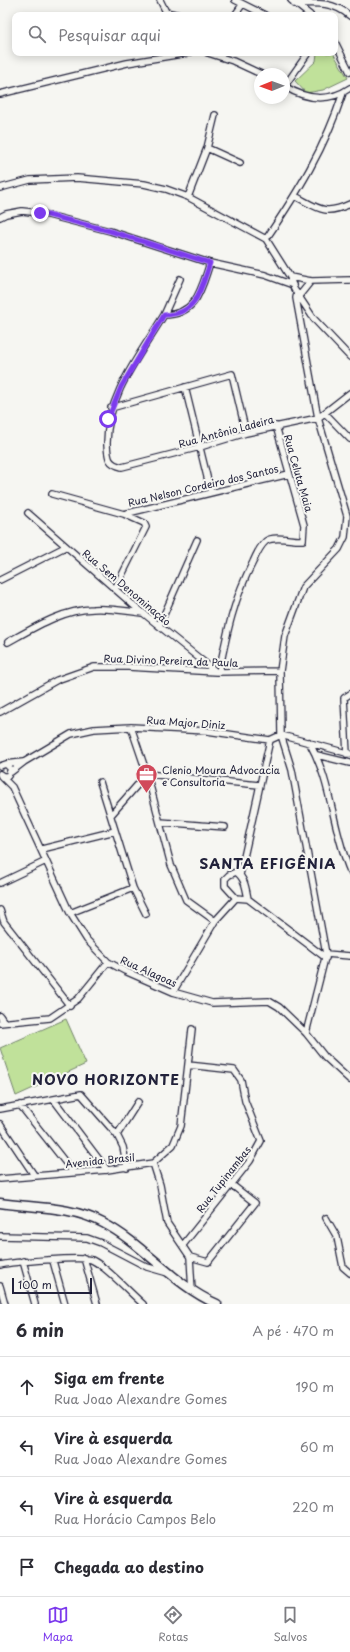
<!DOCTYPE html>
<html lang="pt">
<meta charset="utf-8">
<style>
body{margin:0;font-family:"Playpen Sans",sans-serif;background:#f7f7f7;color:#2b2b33}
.compass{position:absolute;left:254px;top:68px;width:36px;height:36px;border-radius:50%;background:#fff;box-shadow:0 2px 10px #0003;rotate:269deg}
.scale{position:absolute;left:12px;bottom:10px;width:80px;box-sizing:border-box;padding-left:4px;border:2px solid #22223b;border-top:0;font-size:11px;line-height:14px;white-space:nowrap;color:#22223b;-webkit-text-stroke:3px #f6f6f2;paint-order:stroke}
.stop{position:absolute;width:12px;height:12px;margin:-9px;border:3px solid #7c3aed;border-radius:50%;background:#fff}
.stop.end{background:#7c3aed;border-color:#fff;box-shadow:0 1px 4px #0008}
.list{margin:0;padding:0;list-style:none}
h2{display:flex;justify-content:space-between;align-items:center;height:52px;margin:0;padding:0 16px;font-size:17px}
h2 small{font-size:13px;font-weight:400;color:#7c7c81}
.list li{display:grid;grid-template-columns:26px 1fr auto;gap:12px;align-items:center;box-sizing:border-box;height:60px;padding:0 16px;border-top:1px solid #e1e1e2}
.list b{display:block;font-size:15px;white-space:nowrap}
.list p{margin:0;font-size:13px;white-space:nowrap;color:#7c7c81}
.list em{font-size:13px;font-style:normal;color:#7c7c81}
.icon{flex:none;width:22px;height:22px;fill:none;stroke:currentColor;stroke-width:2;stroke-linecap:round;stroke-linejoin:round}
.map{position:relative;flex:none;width:350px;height:1304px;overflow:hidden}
.search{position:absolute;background:#fff;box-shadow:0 2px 10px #0003;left:12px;right:12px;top:12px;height:44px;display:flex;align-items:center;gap:10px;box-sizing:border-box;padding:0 14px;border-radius:8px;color:#7c7c81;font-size:15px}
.sheet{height:292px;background:#fff}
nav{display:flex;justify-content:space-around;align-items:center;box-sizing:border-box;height:56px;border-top:1px solid #e1e1e2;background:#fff;font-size:11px;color:#7c7c81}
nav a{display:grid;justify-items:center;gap:2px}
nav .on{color:#7c3aed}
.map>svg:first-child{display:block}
</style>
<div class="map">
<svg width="350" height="1304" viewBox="0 0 350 1304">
<rect width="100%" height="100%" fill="#f6f6f2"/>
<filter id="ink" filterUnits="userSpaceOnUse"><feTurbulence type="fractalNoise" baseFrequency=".025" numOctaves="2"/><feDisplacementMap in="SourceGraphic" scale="8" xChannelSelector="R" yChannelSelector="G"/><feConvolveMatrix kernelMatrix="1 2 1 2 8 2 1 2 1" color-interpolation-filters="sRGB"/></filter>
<g filter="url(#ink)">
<path fill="#c0e19a" stroke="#71826a" d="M 317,53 L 333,53 L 348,78 L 323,90 L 306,93 L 295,81 L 316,61 Z
M 66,1019 L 86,1064 L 16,1096 L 0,1048 Z"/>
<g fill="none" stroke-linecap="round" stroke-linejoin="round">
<defs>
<path id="street" d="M 160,0 L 166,12 L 179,15
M 235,0 L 265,15
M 291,0 L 310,15
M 294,4 C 315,3 333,1 350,16
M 235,15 L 242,5
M 335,42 L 350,72
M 208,53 L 233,61 L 261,74
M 284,86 C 305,99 328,103 350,88
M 284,87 L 308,53
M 0,94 L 127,63 L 188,53
M 207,148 L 240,163
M 0,188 L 30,180 L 77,178 L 144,184 L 166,189 L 188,197 L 266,239 L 290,277 L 294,289 L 314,319 L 350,357
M 295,196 C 318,208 324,216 350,204
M 188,197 L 207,148 L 215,115
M 0,217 L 6,214 L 22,211 L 40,213 L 110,231 L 210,263 L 265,275 L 293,285
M 266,239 C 298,192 325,148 343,93
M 210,263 C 201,289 197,315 164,315 C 140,355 106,396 107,445 C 108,458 108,464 122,467 L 200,447 L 246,433 L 318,418 L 350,393
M 290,277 L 311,281 L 350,280
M 297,293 L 296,298 L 318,418 L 347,516 L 345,537 L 339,549 L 303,587 L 285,636 L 280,671 L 281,735 L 292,770 L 326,954 L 306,1033
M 299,296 L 311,281
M 164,315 L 180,279
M 185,387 L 211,493
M 111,408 L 232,374 L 246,433
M 325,413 L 350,439
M 52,494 L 124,514 L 289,474
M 28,513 L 132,604 L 215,671
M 0,580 L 65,547
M 115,589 L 146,527 L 144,523 L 124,514
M 159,626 L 197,540
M 8,642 C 35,627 62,610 93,609 C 109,608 126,611 142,613
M 219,672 C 227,632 234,598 253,562 C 256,555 261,545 266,541 C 275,535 292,541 303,540 L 304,525 L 276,426
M 0,712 L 57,680 L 94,667 L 128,667 L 216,672 L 280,671
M 131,727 L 147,774 L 171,865 L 186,900 L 215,921
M 309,742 C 332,782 332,829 350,871
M 347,754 L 344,698 L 350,694
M 317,755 L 350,763
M 6,764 L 23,762
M 0,766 L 6,764 L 11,769 L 8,776 L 3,776 L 0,774
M 11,772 L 24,762 L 71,734 L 94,729 L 131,727 L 207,731 L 270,740 L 281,735 L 350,754
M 1,776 L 12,787 L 70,913 L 87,940 L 108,962 L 125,971 L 173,992 L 212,1003 L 269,1001 L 279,1007 L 306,1033 L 325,1057 L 350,1080
M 100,782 L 133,888 L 146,914
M 111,815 L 147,774 L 259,785
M 160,822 L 225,827
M 42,849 L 115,831
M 236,872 C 245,878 246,889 248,899 L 236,898 L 225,886 L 225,879 L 229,875 Z
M 240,875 L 270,740
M 0,883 L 46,861
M 248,899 L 326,958
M 0,910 L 4,922 L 70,1006
M 70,913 L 133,888
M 326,954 L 350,956
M 173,992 L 215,921 L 236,898
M 0,1016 L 4,1022
M 0,1023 L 50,1018 L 78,999 L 108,962
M 54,1100 L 107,1170
M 20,1105 L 73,1172
M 0,1109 L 81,1094 L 117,1135 L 123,1147 L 127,1168
M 0,1124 L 34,1175
M 117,1135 L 138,1102
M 153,1163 L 160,1185 L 167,1223 L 190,1257 L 208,1262 L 255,1203 L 232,1185
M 0,1179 L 107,1170 L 153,1163 L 173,1145 L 181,1126 L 192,1029
M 326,1218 L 337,1237 L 343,1267 L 350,1273
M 0,1236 L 87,1238 L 101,1243 L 147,1267 L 168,1273
M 183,1245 L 250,1161 L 261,1141 L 245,1101 L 241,1080 L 234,1070 L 188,1065
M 190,1257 L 192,1291
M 84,1258 L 97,1304
M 23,1261 L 35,1304
M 53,1261 L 65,1304
M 0,1265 C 12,1262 83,1256 92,1260 C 107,1267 129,1292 143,1304
M 0,1286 L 5,1304"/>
<path id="secondary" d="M 0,1203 C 36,1208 71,1206 103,1223 C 144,1244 173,1285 217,1304"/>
</defs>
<use href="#street" stroke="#22223b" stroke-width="8"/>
<use href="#secondary" stroke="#22223b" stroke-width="11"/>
<use href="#street" stroke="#f6f6f2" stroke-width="5.5"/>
<use href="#secondary" stroke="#f6f6f2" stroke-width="8"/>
</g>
</g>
<g fill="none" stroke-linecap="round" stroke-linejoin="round" filter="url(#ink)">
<path stroke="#7c3aed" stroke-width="5" d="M 40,213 L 110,231 L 210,263 C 201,289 197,315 164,315 L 121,387 L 108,419"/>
</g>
<defs>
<symbol id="office-pin" viewBox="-11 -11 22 30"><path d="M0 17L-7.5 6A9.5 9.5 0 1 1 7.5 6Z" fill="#d1495b" stroke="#f6f6f2"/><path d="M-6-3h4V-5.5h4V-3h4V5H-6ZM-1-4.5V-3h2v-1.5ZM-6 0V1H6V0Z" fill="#fff"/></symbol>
</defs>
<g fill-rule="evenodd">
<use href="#office-pin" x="134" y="762" width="25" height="34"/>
</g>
<g text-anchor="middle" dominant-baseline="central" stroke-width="4" stroke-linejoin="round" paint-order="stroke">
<g font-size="10" fill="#22223b" stroke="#f6f6f2">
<text transform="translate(226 431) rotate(-15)">Rua Antônio Ladeira</text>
<text transform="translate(299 473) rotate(74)">Rua Celuta Maia</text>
<text transform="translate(203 485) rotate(-13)">Rua Nelson Cordeiro dos Santos</text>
<text transform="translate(127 587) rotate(40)">Rua Sem Denominação</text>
<text transform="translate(171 660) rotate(2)">Rua Divino Pereira da Paula</text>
<text transform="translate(186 722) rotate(4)">Rua Major Diniz</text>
<text transform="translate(149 971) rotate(24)">Rua Alagoas</text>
<text transform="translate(100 1160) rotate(-6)">Avenida Brasil</text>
<text transform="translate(223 1179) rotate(-52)">Rua Tupinambas</text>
</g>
<g font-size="10" fill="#22223b" stroke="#f6f6f2" text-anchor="start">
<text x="162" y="769">Clenio Moura Advocacia<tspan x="162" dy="12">e Consultoria</tspan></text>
</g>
<g font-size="14" font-weight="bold" letter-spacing="1" fill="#22223b" stroke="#f6f6f2">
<text x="268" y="863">SANTA EFIGÊNIA</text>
<text x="106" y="1079">NOVO HORIZONTE</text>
</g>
</g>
</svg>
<svg class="compass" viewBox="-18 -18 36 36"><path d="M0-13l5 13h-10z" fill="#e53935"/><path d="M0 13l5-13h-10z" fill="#7c7c81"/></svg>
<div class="scale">100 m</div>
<div class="stop" style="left:108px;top:419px"></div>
<div class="stop end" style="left:40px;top:213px"></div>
<div class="search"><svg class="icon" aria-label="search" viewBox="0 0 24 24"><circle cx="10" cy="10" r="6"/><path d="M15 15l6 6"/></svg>Pesquisar aqui</div>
</div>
<section class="sheet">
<h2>6 min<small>A pé · 470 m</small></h2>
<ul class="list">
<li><svg class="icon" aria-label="ahead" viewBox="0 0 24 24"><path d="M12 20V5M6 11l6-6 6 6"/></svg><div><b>Siga em frente</b><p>Rua Joao Alexandre Gomes</p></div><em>190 m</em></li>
<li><svg class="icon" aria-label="left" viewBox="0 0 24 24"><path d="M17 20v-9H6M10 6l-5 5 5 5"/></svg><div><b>Vire à esquerda</b><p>Rua Joao Alexandre Gomes</p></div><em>60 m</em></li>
<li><svg class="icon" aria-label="left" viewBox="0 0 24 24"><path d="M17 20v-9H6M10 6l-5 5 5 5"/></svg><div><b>Vire à esquerda</b><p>Rua Horácio Campos Belo</p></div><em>220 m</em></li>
<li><svg class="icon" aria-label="arrive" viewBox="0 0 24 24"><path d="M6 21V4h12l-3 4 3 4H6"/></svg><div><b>Chegada ao destino</b></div></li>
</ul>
</section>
<nav>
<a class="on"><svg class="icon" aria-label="map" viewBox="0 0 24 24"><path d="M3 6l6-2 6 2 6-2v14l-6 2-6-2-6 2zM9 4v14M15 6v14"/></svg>Mapa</a>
<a><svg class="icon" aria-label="directions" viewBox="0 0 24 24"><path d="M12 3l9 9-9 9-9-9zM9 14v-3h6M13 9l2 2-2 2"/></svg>Rotas</a>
<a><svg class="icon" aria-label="saved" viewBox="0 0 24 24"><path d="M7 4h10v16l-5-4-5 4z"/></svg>Salvos</a>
</nav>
